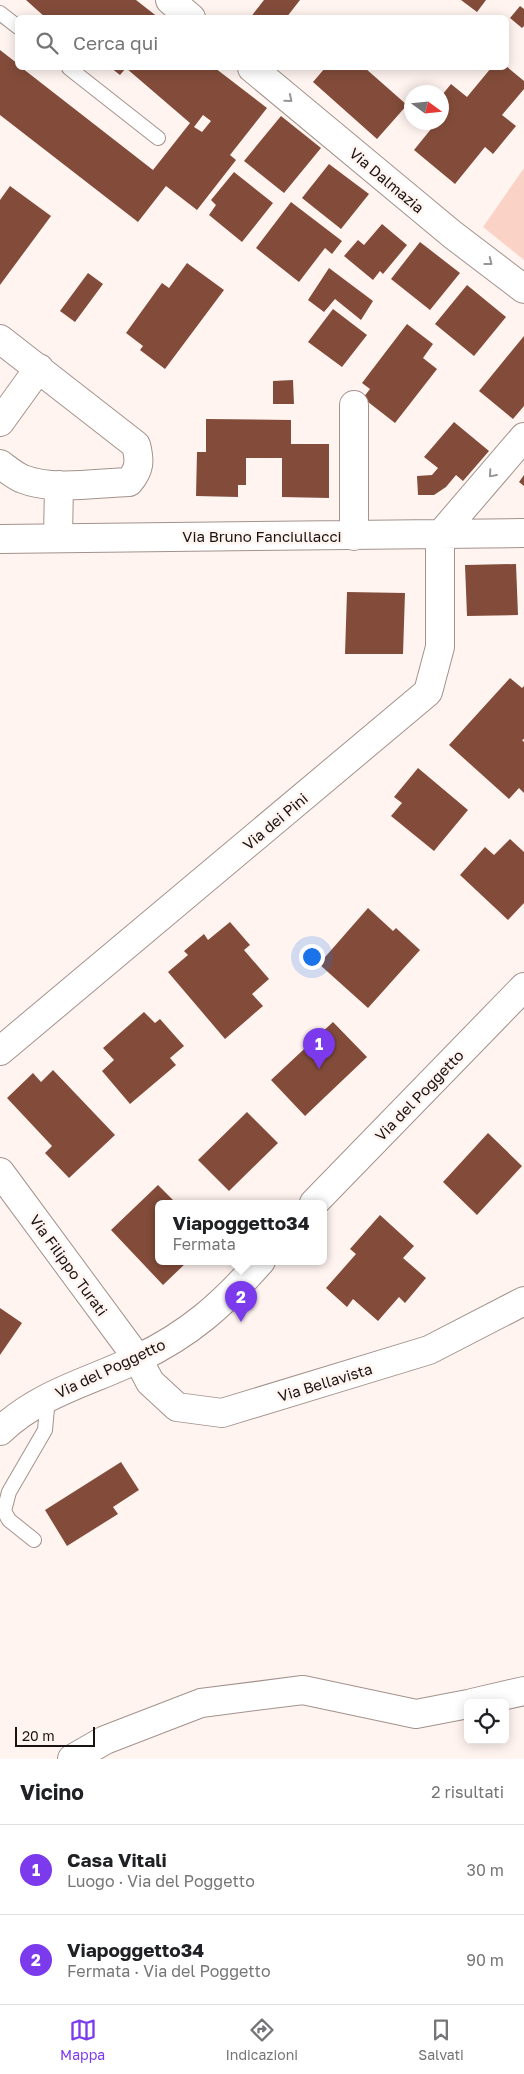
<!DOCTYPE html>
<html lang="it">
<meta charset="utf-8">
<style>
body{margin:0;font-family:"Golos Text",sans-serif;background:#f6f6f6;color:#202124}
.controls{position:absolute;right:15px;bottom:15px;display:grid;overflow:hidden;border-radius:8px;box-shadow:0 2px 12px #0003}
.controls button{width:45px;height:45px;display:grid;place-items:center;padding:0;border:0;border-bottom:1px solid #e0e0e0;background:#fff;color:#202124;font:25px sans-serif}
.compass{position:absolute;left:404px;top:85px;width:45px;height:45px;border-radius:50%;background:#fff;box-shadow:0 2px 12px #0003;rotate:105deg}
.scale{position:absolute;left:15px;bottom:12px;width:80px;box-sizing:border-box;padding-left:5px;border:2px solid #191311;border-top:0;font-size:14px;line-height:18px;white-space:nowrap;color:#191311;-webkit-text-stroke:4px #fff4f0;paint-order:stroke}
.you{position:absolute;left:311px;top:956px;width:18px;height:18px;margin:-12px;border:4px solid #fff;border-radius:50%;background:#1a73e8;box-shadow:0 0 0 8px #1a73e833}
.badge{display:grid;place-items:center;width:32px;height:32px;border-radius:50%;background:#7c3aed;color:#fff;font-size:16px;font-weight:700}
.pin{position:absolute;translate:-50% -41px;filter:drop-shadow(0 1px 2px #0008)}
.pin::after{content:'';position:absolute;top:26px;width:18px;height:15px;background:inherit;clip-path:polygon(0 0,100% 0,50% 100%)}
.popup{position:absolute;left:155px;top:1200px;width:172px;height:65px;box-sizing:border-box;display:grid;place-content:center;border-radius:8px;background:#fff;filter:drop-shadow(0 1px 4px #0005);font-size:16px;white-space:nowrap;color:#757577}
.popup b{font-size:19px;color:#202124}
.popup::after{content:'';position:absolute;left:50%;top:100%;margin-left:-10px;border:10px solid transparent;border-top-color:#fff}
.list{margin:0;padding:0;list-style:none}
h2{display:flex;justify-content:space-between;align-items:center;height:65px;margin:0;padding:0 20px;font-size:21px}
h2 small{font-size:16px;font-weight:400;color:#757577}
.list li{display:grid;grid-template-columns:32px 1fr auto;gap:15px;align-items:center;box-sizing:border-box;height:90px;padding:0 20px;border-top:1px solid #e0e0e0}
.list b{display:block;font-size:19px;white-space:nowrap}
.list p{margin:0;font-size:16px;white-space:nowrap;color:#757577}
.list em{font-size:16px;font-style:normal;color:#757577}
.icon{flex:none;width:28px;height:28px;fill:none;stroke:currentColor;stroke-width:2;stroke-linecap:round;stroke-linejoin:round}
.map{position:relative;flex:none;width:524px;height:1759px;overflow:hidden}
.search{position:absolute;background:#fff;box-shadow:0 2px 12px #0003;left:15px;right:15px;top:15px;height:55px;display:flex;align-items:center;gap:12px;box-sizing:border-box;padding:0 18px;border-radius:8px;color:#757577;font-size:19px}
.sheet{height:245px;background:#fff}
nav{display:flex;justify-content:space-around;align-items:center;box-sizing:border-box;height:70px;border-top:1px solid #e0e0e0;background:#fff;font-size:14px;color:#757577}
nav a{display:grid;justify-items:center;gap:2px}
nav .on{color:#7c3aed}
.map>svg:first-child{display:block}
</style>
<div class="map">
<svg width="524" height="1759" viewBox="0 0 524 1759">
<rect width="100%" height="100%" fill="#fff4f0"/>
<path fill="#fad3c6" d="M 524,168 L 524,260 L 483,227 Z"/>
<path fill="#834c3a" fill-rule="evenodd" d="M 26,0 L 136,0 L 159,18 L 46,18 Z
M 264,0 L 300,0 L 286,18 L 250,18 Z
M 461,0 L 486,0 L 477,12 Z
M 520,6 L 524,9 L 524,26 L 522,28 L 510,18 Z
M 0,50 L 18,64 L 18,68 L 22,68 L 153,170 L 190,123 L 126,68 L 120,75 L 111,68 L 215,68 L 267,108 L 230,155 L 236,160 L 197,210 L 166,186 L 138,222 L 0,115 ZM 203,115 L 211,121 L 202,132 L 194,127 Z
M 506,66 L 524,81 L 524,89 L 502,115 L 516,126 L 493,154 L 485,147 L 455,184 L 414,150 L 431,129 L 423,122 L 442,122 L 442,95 L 451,84 L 467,97 L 491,68 Z
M 325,68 L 365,68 L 407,105 L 377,139 L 313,82 Z
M 281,116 L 321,148 L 284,193 L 244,161 Z
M 329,164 L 369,194 L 341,229 L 302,198 Z
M 234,172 L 273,203 L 242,242 L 209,215 L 216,205 L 211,200 Z
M 10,186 L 51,216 L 0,285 L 0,200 Z
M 291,202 L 342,241 L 332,254 L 325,248 L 299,282 L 256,248 Z
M 382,224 L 407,245 L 383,274 L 380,271 L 373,280 L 344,256 L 358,240 L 364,245 Z
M 420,242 L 460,273 L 430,310 L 391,279 Z
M 187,263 L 224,290 L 165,369 L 140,350 L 143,346 L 126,333 L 162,283 L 169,288 Z
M 329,268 L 373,301 L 361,320 L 335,299 L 324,312 L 308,300 Z
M 88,273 L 103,284 L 75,322 L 60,311 Z
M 467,285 L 506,317 L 474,356 L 435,324 Z
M 333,309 L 367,335 L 342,367 L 308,342 Z
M 407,324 L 433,344 L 423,358 L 437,369 L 395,423 L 363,398 L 370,389 L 362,383 Z
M 524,336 L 524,406 L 513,419 L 479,391 Z
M 293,380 L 294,404 L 273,404 L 273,381 Z
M 206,419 L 291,420 L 291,444 L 329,444 L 329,498 L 282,497 L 282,458 L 246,458 L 246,485 L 238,485 L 238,497 L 196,496 L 197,452 L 206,452 Z
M 454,422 L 489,451 L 463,481 L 456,475 L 446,487 L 434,495 L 418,495 L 417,476 L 432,475 L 438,468 L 424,457 Z
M 524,475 L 524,486 L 519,482 Z
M 516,564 L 518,615 L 467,616 L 465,565 Z
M 347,592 L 405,593 L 403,654 L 345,654 Z
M 510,678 L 522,688 L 524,686 L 524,739 L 522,740 L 524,742 L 524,793 L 519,788 L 509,799 L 449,745 Z
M 418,768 L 468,810 L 434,851 L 391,816 L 402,803 L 394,797 Z
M 510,839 L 524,852 L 524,903 L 508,920 L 460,875 L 485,847 L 494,855 Z
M 368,908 L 393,931 L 396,928 L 420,950 L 368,1008 L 319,964 Z
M 230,922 L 250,945 L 244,950 L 269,979 L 252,994 L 263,1006 L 225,1039 L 168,972 L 188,955 L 184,951 L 204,934 L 208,940 Z
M 144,1012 L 155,1023 L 160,1019 L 184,1046 L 170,1058 L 176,1065 L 130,1104 L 102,1071 L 114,1060 L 103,1048 Z
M 333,1022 L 367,1057 L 305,1116 L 271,1080 Z
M 53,1070 L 115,1135 L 69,1178 L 45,1153 L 52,1146 L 7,1098 L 33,1073 L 41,1082 Z
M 247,1112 L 278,1143 L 229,1191 L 198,1160 Z
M 488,1133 L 522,1166 L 477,1215 L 443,1182 Z
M 158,1185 L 176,1203 L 158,1203 L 158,1261 L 188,1261 L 163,1285 L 111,1230 Z
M 380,1215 L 414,1246 L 403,1258 L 426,1278 L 405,1303 L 399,1297 L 378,1321 L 353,1299 L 347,1307 L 326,1288 L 356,1254 L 350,1249 Z
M 0,1308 L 22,1323 L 0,1355 Z
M 121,1462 L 139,1490 L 113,1507 L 118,1514 L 67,1546 L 45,1510 Z"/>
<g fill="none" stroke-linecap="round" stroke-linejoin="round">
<defs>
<path id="lane" d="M 0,13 L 18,27
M 69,68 L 158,138
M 34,1540 L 9,1520 L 4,1511 L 9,1492 L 45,1430 L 48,1397"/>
<path id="street" d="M 170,0 L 191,18
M 252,68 L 453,235 L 524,289
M 0,339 L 136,445 C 140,461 140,469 129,482 C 97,483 52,491 23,479 C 15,476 7,469 0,464
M 0,422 L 39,368
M 354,536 L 354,405
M 58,538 L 59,485
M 0,539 L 524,533
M 0,1051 L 428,692 L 440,647 L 440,535 L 524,437
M 0,1172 L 138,1359 L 150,1382 L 177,1407 L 222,1413 L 429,1350 L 524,1301
M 314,1203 L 524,987
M 0,1431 C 40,1393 89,1382 137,1359 C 190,1334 223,1304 261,1261
M 472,1703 L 524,1691
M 72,1759 L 105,1740 L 201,1703 L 303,1690 L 416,1714 L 468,1704"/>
</defs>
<use href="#lane" stroke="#a3928c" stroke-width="16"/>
<use href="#street" stroke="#a3928c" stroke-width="30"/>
<use href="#lane" stroke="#fff" stroke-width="14"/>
<use href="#street" stroke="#fff" stroke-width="28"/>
</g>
<defs><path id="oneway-chevron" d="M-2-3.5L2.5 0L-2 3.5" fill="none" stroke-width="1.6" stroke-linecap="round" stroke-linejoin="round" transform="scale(1.25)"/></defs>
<g stroke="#989594">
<use href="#oneway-chevron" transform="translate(289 99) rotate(40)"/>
<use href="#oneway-chevron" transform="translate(489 262) rotate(38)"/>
<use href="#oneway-chevron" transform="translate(492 474) rotate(131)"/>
</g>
<g text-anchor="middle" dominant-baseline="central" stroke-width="5" stroke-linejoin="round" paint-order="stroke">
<g font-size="15" fill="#191311" stroke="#fff4f0">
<text transform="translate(387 180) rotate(40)">Via Dalmazia</text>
<text x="262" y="536">Via Bruno Fanciullacci</text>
<text transform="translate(275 821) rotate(-40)">Via dei Pini</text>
<text transform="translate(419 1095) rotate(-46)">Via del Poggetto</text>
<text transform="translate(69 1265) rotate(54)">Via Filippo Turati</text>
<text transform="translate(110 1368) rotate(-25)">Via del Poggetto</text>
<text transform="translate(325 1382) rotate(-17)">Via Bellavista</text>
</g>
</g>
</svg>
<div class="controls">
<button><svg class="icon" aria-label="locate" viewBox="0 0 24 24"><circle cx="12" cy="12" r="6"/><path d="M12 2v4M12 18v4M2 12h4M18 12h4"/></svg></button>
</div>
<svg class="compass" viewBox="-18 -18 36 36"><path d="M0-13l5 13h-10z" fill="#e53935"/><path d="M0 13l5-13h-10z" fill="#757577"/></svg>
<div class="scale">20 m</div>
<div class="you"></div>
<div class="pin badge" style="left:319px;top:1069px">1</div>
<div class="pin badge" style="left:241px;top:1322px">2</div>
<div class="popup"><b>Viapoggetto34</b>Fermata</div>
<div class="search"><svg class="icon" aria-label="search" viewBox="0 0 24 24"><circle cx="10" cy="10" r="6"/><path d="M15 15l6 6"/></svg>Cerca qui</div>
</div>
<section class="sheet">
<h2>Vicino<small>2 risultati</small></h2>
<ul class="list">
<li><span class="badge">1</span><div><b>Casa Vitali</b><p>Luogo · Via del Poggetto</p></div><em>30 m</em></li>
<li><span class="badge">2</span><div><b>Viapoggetto34</b><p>Fermata · Via del Poggetto</p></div><em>90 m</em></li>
</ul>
</section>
<nav>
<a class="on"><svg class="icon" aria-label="map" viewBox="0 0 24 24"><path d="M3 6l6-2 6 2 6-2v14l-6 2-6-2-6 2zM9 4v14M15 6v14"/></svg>Mappa</a>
<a><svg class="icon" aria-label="directions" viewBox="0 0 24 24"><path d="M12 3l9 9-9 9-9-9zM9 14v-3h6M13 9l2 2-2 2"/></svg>Indicazioni</a>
<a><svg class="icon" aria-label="saved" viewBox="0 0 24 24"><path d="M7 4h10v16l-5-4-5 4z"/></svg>Salvati</a>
</nav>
